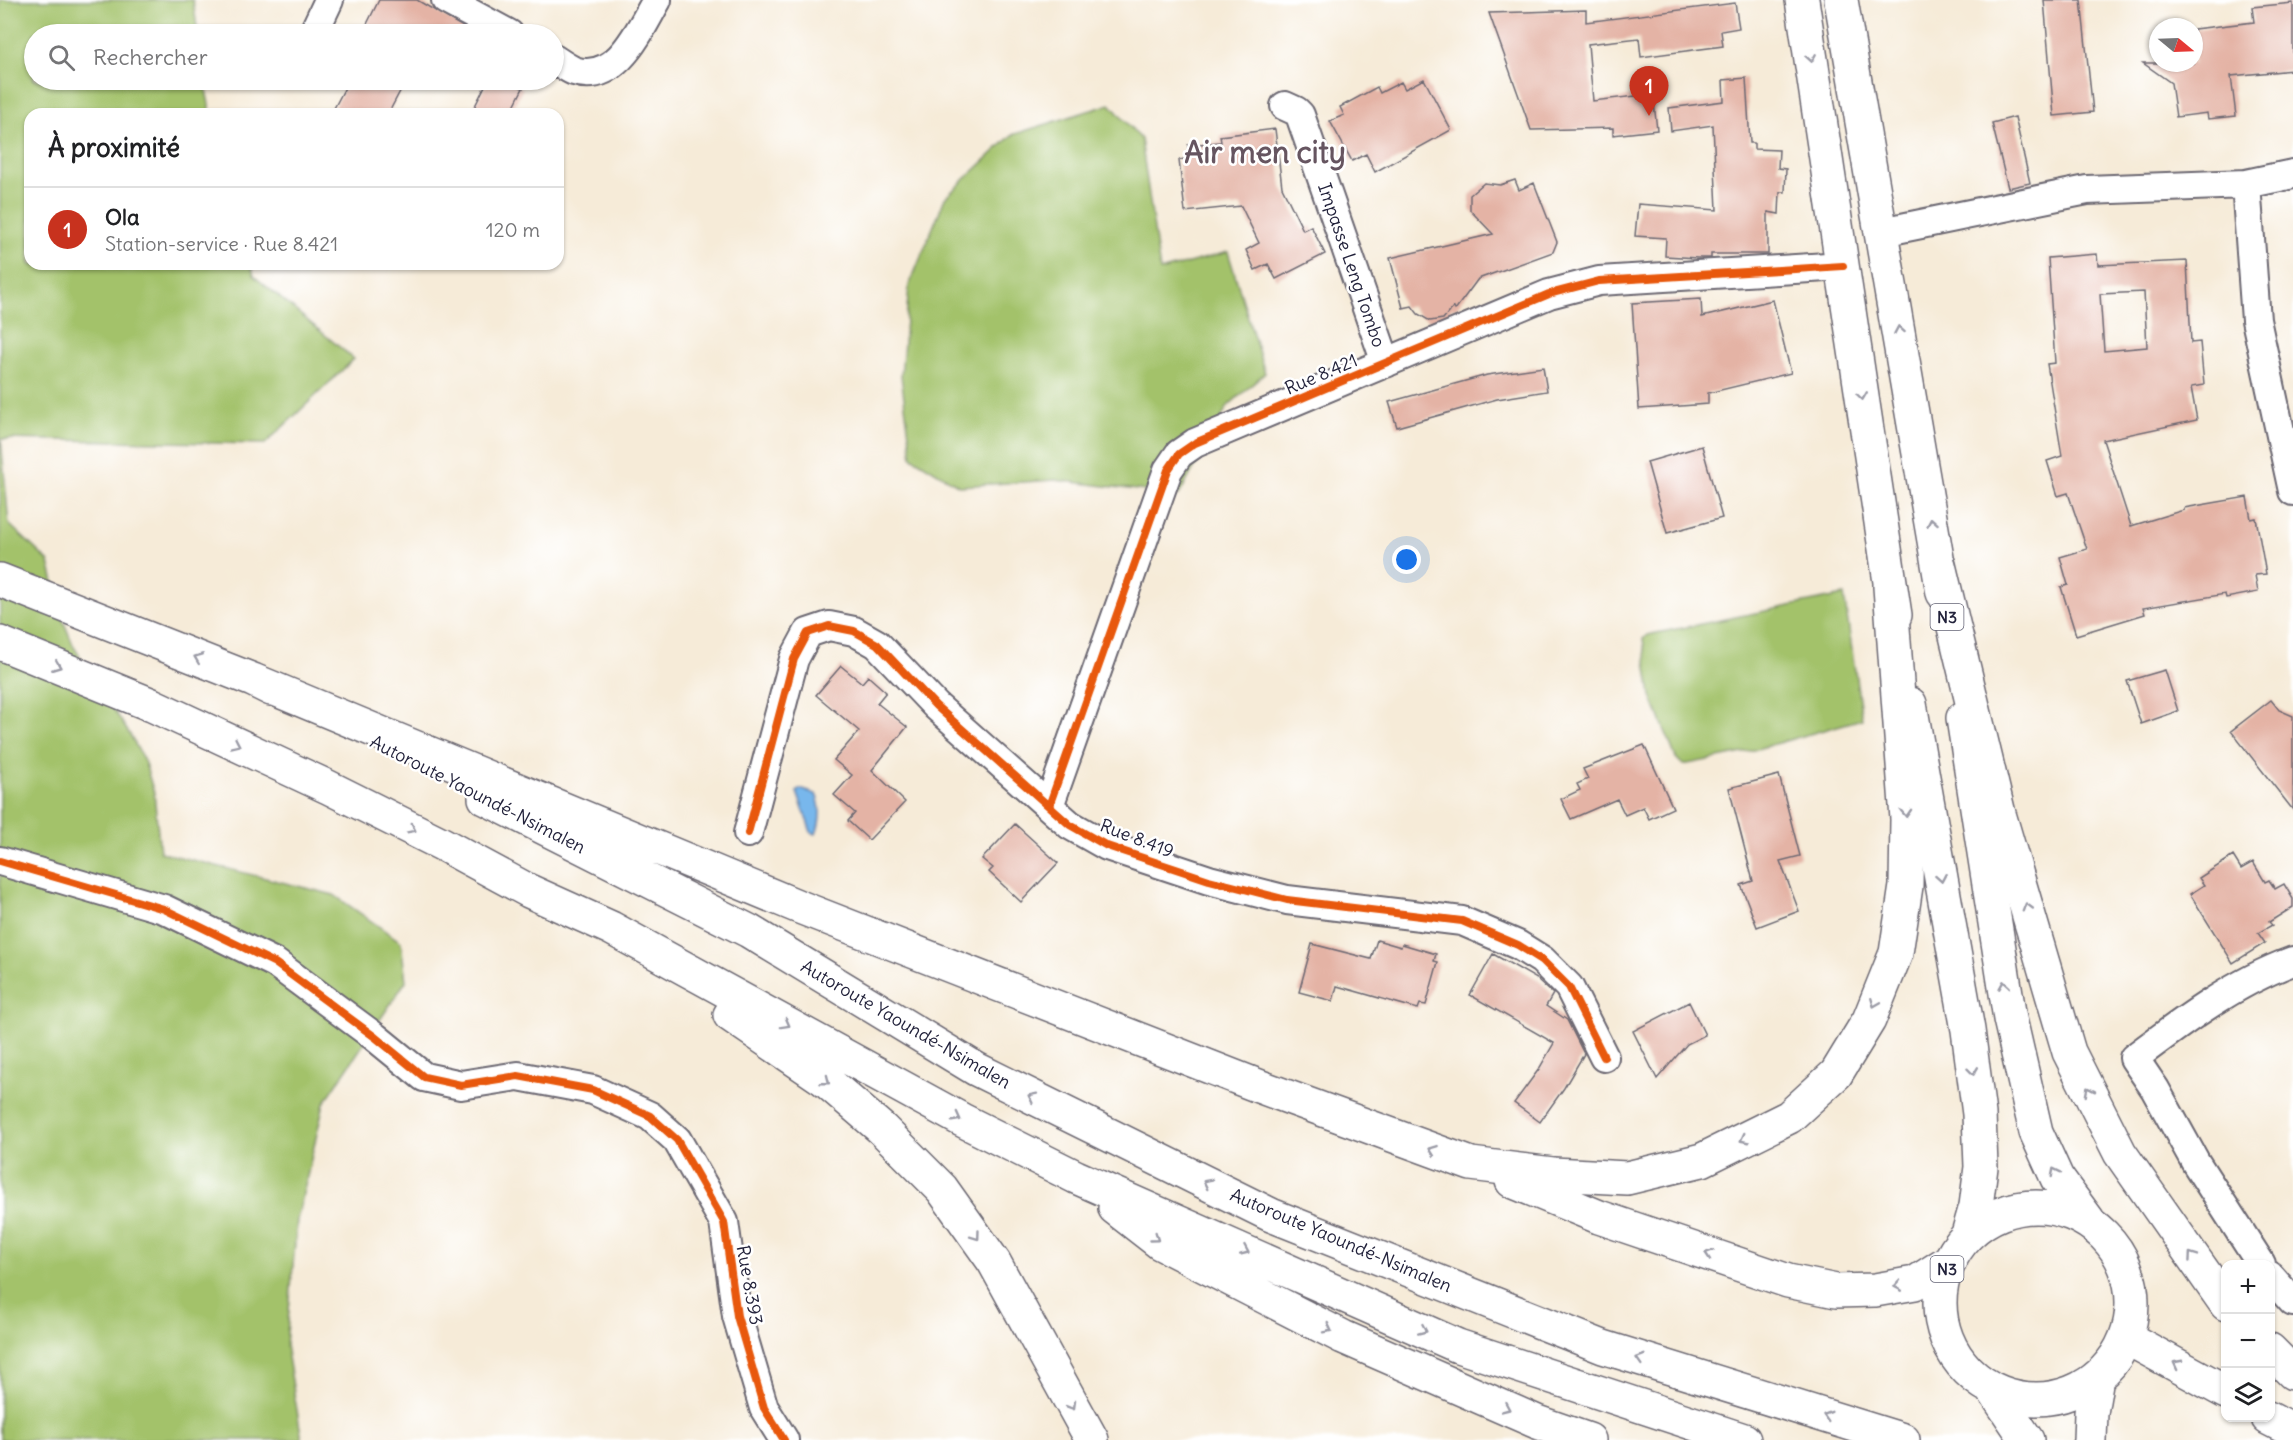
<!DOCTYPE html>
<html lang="fr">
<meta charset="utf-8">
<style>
body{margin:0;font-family:Delius,sans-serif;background:#f6f6f6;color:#202124}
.controls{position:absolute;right:18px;bottom:18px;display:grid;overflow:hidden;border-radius:12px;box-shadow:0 2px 4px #0004}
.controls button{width:54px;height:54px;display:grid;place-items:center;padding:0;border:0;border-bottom:2px solid #e0e0e0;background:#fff;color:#202124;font:30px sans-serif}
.compass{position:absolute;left:2149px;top:18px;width:54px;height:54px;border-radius:50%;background:#fff;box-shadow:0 2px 4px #0004;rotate:109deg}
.you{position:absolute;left:1407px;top:560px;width:21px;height:21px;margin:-15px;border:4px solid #fff;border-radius:50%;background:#1a73e8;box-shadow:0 0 0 9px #1a73e833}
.badge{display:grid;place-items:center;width:39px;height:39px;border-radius:50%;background:#c8321e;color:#fff;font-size:20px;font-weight:700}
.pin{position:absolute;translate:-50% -50px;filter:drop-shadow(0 2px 3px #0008)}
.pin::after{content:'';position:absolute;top:32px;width:21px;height:18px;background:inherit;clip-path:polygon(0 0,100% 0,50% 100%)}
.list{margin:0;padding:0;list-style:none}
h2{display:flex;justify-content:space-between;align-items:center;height:78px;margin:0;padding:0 24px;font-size:26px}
h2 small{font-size:20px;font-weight:400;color:#757577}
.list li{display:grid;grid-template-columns:39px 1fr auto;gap:18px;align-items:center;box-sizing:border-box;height:84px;padding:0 24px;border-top:2px solid #e0e0e0}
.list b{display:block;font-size:22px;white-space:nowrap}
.list p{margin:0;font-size:20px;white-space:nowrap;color:#757577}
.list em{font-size:20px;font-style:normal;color:#757577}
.icon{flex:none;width:33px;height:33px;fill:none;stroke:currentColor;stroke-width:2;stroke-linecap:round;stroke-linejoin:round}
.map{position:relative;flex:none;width:2293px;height:1440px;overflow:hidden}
.search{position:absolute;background:#fff;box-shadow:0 2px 4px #0004;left:24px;top:24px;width:540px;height:66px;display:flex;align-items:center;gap:15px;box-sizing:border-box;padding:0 21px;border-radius:33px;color:#757577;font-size:22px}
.panel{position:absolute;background:#fff;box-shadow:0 2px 4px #0004;left:24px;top:108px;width:540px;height:162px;border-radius:18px}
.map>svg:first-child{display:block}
</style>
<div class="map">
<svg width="2293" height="1440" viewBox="0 0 2293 1440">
<rect width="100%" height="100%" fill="#fff"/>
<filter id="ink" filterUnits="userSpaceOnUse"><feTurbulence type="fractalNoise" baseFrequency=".0167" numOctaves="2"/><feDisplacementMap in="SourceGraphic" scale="12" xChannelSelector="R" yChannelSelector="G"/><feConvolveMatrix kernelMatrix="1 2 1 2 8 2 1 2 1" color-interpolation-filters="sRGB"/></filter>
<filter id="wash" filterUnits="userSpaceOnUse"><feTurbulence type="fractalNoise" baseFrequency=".008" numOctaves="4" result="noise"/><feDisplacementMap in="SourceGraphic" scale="24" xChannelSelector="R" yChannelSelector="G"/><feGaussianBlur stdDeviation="1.35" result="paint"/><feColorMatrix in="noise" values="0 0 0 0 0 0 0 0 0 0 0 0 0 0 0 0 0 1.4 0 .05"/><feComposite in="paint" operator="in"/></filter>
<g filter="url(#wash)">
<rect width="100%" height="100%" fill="#f6ebd8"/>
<path fill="#a3c26a" stroke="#627252" stroke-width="1.5" d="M 0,0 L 193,0 L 198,34 L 34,34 L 34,80 L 204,80 L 211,114 L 30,114 L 30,264 L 251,264 L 254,276 L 354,359 L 265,444 L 1,439 L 9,524 L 49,562 L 63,620 L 74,647 L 132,738 L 145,763 L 154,793 L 160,852 L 334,895 L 401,942 L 406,981 L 324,1103 L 297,1220 L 286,1345 L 302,1440 L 0,1440 Z
M 1110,104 L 1141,139 L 1160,271 L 1228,252 L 1265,373 L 1228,406 L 1179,495 L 1055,480 L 959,486 L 912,457 L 901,376 L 909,286 L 945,198 L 1012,135 Z
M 1844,595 L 1862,719 L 1743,753 L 1683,765 L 1676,758 L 1651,696 L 1643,639 L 1647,635 Z"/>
<path fill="#78b7ec" stroke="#4d6c94" stroke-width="1.5" d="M 800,789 L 816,794 C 822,808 821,821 816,834 L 811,832 L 797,792 Z"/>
<g id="blocks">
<path fill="#e4b3a5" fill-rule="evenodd" d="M 379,0 L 417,0 L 475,34 L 362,34 Z
M 2044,0 L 2081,0 L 2093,112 L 2054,116 Z
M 1735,3 L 1739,28 L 1721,31 L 1723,46 L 1641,57 L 1639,38 L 1588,44 L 1593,101 L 1653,94 L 1657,130 L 1613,135 L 1613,128 L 1531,130 L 1489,13 L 1586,10 L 1586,22 Z
M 2293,3 L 2293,70 L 2231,76 L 2236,116 L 2208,119 L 2207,113 L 2176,117 L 2171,83 L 2143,63 L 2194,63 L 2194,29 L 2254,22 L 2252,7 Z
M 1746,78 L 1750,143 L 1754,143 L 1754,149 L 1779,150 L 1778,168 L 1786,169 L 1785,192 L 1780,192 L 1779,214 L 1768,212 L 1768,254 L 1711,254 L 1711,258 L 1698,258 L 1665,256 L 1666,238 L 1635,236 L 1638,204 L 1717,210 L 1713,125 L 1671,131 L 1669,108 L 1724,101 L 1723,80 Z
M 1424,79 L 1451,130 L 1375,172 L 1366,154 L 1352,161 L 1330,121 L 1344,115 L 1340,107 L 1377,87 L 1380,93 L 1401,82 L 1405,89 Z
M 349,80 L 406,80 L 388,114 L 331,114 Z
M 488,80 L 506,80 L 523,88 L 510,114 L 471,114 Z
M 2015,117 L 2030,183 L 2008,188 L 1992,123 Z
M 1275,129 L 1282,187 L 1303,230 L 1311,226 L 1325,254 L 1276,279 L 1268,264 L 1255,270 L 1246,250 L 1259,243 L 1241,206 L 1185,212 L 1179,160 L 1189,158 L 1188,145 L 1221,142 L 1220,136 Z
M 1515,180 L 1519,190 L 1534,183 L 1557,242 L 1553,252 L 1478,279 L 1455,310 L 1453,307 L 1443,319 L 1430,321 L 1418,314 L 1412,306 L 1403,308 L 1390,258 L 1493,234 L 1470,210 L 1470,195 L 1484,183 L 1500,185 Z
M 2097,254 L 2098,265 L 2187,261 L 2191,343 L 2200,342 L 2204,385 L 2191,387 L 2197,420 L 2103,440 L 2131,526 L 2184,510 L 2184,508 L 2247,497 L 2251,519 L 2256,518 L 2266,574 L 2255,575 L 2258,592 L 2226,598 L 2225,594 L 2143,608 L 2145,614 L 2076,635 L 2061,587 L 2068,585 L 2060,557 L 2087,549 L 2068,493 L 2058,496 L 2047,461 L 2062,456 L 2047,364 L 2055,363 L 2048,258 ZM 2144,292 L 2147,347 L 2104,351 L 2100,294 Z
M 1701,299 L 1702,317 L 1773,300 L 1791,373 L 1708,393 L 1708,404 L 1639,409 L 1632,303 Z
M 1543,367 L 1547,391 L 1497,399 L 1397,427 L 1389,402 L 1487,375 Z
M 1702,446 L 1722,518 L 1667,533 L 1647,462 Z
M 841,666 L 862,683 L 868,676 L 886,692 L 877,703 L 907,727 L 872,770 L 905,802 L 869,840 L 848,821 L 855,813 L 834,795 L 852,775 L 834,760 L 859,731 L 816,695 Z
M 2165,670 L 2178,711 L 2141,724 L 2127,681 Z
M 2271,700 L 2279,710 L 2293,716 L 2293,810 L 2231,731 Z
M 1644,745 L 1673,808 L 1649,819 L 1643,807 L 1625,815 L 1617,799 L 1571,819 L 1561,799 L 1580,790 L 1577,784 L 1588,779 L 1583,769 Z
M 1779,775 L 1800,856 L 1780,861 L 1799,911 L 1757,927 L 1741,885 L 1753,881 L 1729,788 Z
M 1015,824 L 1058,863 L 1021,902 L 989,872 L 993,868 L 982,859 Z
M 2233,856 L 2241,869 L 2253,862 L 2265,882 L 2269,880 L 2275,889 L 2284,884 L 2293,899 L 2293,907 L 2269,922 L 2272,925 L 2258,933 L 2265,943 L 2233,963 L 2190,894 L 2204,885 L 2199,878 Z
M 1377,940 L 1401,947 L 1402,944 L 1436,954 L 1434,961 L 1438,962 L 1426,1005 L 1420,1004 L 1418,1009 L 1337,986 L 1333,1001 L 1299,992 L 1312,944 L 1371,959 Z
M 1493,954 L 1537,979 L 1553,994 L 1546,1006 L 1567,1020 L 1584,1054 L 1564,1088 L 1540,1122 L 1514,1103 L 1539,1069 L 1554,1043 L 1470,995 Z
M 1689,1002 L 1705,1035 L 1687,1044 L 1657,1079 L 1633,1031 Z"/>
</g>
</g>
<g filter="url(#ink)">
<use href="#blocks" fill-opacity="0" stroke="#6c6872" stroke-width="1.5"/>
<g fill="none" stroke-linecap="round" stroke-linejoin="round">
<defs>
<path id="minor" d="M 446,0 L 509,34
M 313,34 L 329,0
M 554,59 C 560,63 567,68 574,71 C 617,85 640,29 657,0
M 1285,106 L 1296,111 L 1300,115 L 1386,363
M 2246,184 L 2256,320 L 2293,491
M 1882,232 L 2087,190 L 2246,184 L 2293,174
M 1049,806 L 1168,470 L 1179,454 L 1195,443 L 1549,294 L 1599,281 L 1843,266
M 748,833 L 794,659 L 808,633 L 829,626 L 854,631 L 877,644 L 936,706 L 1070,825 L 1107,846 L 1209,880 L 1287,900 L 1462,921 L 1518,945 L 1542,960 L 1569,987 L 1604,1057
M 0,861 L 164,909 L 275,963 L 375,1037 L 424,1077 L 461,1085 L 518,1076 L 593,1090 L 650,1116 L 677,1140 L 724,1222 L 737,1316 L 764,1408 L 784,1440
M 2261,1264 L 2196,1163 L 2155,1089 L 2134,1058 C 2183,1021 2235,982 2293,961
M 2270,1276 L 2293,1302"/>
<path id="trunk" d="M 1802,0 L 1895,615
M 1841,0 L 1943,593
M 1910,704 L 1968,1030 L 1979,1114 L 1981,1167 L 1976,1206 L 1968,1234
M 1963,718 L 2010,1019 L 2036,1132 L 2057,1178 L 2088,1220
M1940 1303a96 96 0 1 1 192 0a96 96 0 1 1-192 0Z
M 1994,1391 L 2027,1440
M 2090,1440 L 2091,1413 L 2097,1377"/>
<path id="motorway" d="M 1939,565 L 1999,814 L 2069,1052 L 2120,1153 L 2226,1304
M 0,580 L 253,680 L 271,689
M 0,643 L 152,705 L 328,787 L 442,844 L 529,891 L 611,928 L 962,1120 L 1076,1177 L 1458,1346 L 1744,1440
M 253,680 L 797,906 L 1261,1087 L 1471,1164 L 1553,1174 L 1627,1178 L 1702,1160 L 1789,1117 L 1836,1074 L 1869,1020 L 1896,953 L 1906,886 L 1907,819 L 1890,587
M 485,798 L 749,931 L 976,1069 L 1271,1215 L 1603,1347 L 1903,1440
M 730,1015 L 825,1080 L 882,1129 L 942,1189 L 994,1262 L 1092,1440
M 1512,1181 L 1599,1217 L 1788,1281 L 1836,1291 L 1875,1290 L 1915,1283 L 1949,1261
M 1115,1208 L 1160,1243 L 1343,1337 L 1537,1422 L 1589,1440
M 2127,1338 L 2226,1392
M 2270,1350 L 2293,1373
M 2268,1418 L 2293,1431"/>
</defs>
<use href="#minor" stroke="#6c6872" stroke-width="32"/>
<use href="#trunk" stroke="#6c6872" stroke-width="36"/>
<use href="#motorway" stroke="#6c6872" stroke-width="36"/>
<use href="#minor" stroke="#fff" stroke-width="28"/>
<use href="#trunk" stroke="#fff" stroke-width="33"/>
<use href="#motorway" stroke="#fff" stroke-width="33"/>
<defs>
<path id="cycleway" d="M 1049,806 L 1168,470 L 1179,454 L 1195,443 L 1549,294 L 1599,281 L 1843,266
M 748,833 L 794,659 L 808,633 L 829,626 L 854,631 L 877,644 L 936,706 L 1070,825 L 1107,846 L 1209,880 L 1287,900 L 1462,921 L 1518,945 L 1542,960 L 1569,987 L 1604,1057
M 0,861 L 164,909 L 275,963 L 375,1037 L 424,1077 L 461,1085 L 518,1076 L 593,1090 L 650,1116 L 677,1140 L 724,1222 L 737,1316 L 764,1408 L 784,1440"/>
</defs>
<use href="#cycleway" stroke="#fff" stroke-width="11"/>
<use href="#cycleway" stroke="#e8590c" stroke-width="8"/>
</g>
<defs><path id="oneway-chevron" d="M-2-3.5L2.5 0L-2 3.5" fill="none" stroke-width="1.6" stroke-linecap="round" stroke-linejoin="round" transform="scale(1.5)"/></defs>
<g stroke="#9c9ca7">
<use href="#oneway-chevron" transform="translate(1811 58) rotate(81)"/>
<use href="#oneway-chevron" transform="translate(1899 330) rotate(-100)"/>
<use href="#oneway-chevron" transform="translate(1862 396) rotate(82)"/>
<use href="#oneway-chevron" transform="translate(1932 522) rotate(-100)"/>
<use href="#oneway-chevron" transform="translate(198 658) rotate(-158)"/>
<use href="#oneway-chevron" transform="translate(57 666) rotate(22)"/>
<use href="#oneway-chevron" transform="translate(236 744) rotate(25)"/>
<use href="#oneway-chevron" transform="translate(1906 813) rotate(87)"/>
<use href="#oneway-chevron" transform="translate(412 829) rotate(27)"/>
<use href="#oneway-chevron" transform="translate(1941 878) rotate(80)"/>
<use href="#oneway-chevron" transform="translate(2027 907) rotate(-106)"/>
<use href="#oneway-chevron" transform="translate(2004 985) rotate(-99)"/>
<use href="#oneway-chevron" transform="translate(1875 1003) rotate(112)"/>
<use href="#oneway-chevron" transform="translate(786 1024) rotate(29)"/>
<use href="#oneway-chevron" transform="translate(1973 1071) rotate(83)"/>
<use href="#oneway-chevron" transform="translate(826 1081) rotate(38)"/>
<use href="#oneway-chevron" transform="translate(2089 1091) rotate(-117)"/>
<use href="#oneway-chevron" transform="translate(1032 1097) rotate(-154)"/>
<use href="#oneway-chevron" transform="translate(957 1118) rotate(28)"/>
<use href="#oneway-chevron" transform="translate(1744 1139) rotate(153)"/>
<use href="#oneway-chevron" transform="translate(1433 1150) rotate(-160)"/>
<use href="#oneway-chevron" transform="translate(2055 1172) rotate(-117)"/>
<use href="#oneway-chevron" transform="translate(1207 1183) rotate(-153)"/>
<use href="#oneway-chevron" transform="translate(976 1236) rotate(54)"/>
<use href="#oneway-chevron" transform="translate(1155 1238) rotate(36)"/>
<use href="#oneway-chevron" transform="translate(1245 1251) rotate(24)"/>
<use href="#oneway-chevron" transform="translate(1709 1254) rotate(-161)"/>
<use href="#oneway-chevron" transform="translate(2192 1256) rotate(-125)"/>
<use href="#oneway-chevron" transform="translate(1898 1286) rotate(170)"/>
<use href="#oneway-chevron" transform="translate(1328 1329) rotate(27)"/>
<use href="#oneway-chevron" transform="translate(1423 1330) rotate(24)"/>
<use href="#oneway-chevron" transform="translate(1640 1359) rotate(-163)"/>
<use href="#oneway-chevron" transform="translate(2177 1364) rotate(-152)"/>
<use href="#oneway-chevron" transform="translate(1072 1406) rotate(60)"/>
<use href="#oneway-chevron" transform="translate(1506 1408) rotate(24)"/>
<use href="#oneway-chevron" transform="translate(1827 1416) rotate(-163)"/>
</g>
</g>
<g text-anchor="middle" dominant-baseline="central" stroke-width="5" stroke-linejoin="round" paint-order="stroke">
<g fill="#fff" stroke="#646476" stroke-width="1.5">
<rect x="1930.5" y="604" width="33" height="26" rx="4.5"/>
<rect x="1930.5" y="1256" width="33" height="26" rx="4.5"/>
</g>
<g font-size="16" font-weight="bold" fill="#22223b">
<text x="1947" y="617">N3</text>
<text x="1947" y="1269">N3</text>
</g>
<g font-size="18" fill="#22223b" stroke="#fff">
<text transform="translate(1352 265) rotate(71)">Impasse Leng Tombo</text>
<text transform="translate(1321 374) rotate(-23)">Rue 8.421</text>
<text transform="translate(478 794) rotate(27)">Autoroute Yaoundé-Nsimalen</text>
<text transform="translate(1137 838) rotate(21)">Rue 8.419</text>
<text transform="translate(906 1024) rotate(30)">Autoroute Yaoundé-Nsimalen</text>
<text transform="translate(1341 1240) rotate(23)">Autoroute Yaoundé-Nsimalen</text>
<text transform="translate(750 1285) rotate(80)">Rue 8.393</text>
</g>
<g font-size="30" font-weight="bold" fill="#665560" stroke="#fff">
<text x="1265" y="152">Air men city</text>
</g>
</g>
</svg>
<div class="controls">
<button>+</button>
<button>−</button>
<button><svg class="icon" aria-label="layers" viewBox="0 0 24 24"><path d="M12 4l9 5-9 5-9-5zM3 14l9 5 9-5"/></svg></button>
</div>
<svg class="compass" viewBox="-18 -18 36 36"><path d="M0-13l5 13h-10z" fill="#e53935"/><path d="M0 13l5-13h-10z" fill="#757577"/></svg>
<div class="you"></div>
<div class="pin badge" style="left:1649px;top:116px">1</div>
<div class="search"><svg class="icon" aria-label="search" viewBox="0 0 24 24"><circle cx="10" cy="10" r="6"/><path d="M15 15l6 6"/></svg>Rechercher</div>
<section class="panel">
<h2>À proximité<small></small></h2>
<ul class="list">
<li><span class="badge">1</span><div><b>Ola</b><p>Station-service · Rue 8.421</p></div><em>120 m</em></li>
</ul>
</section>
</div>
